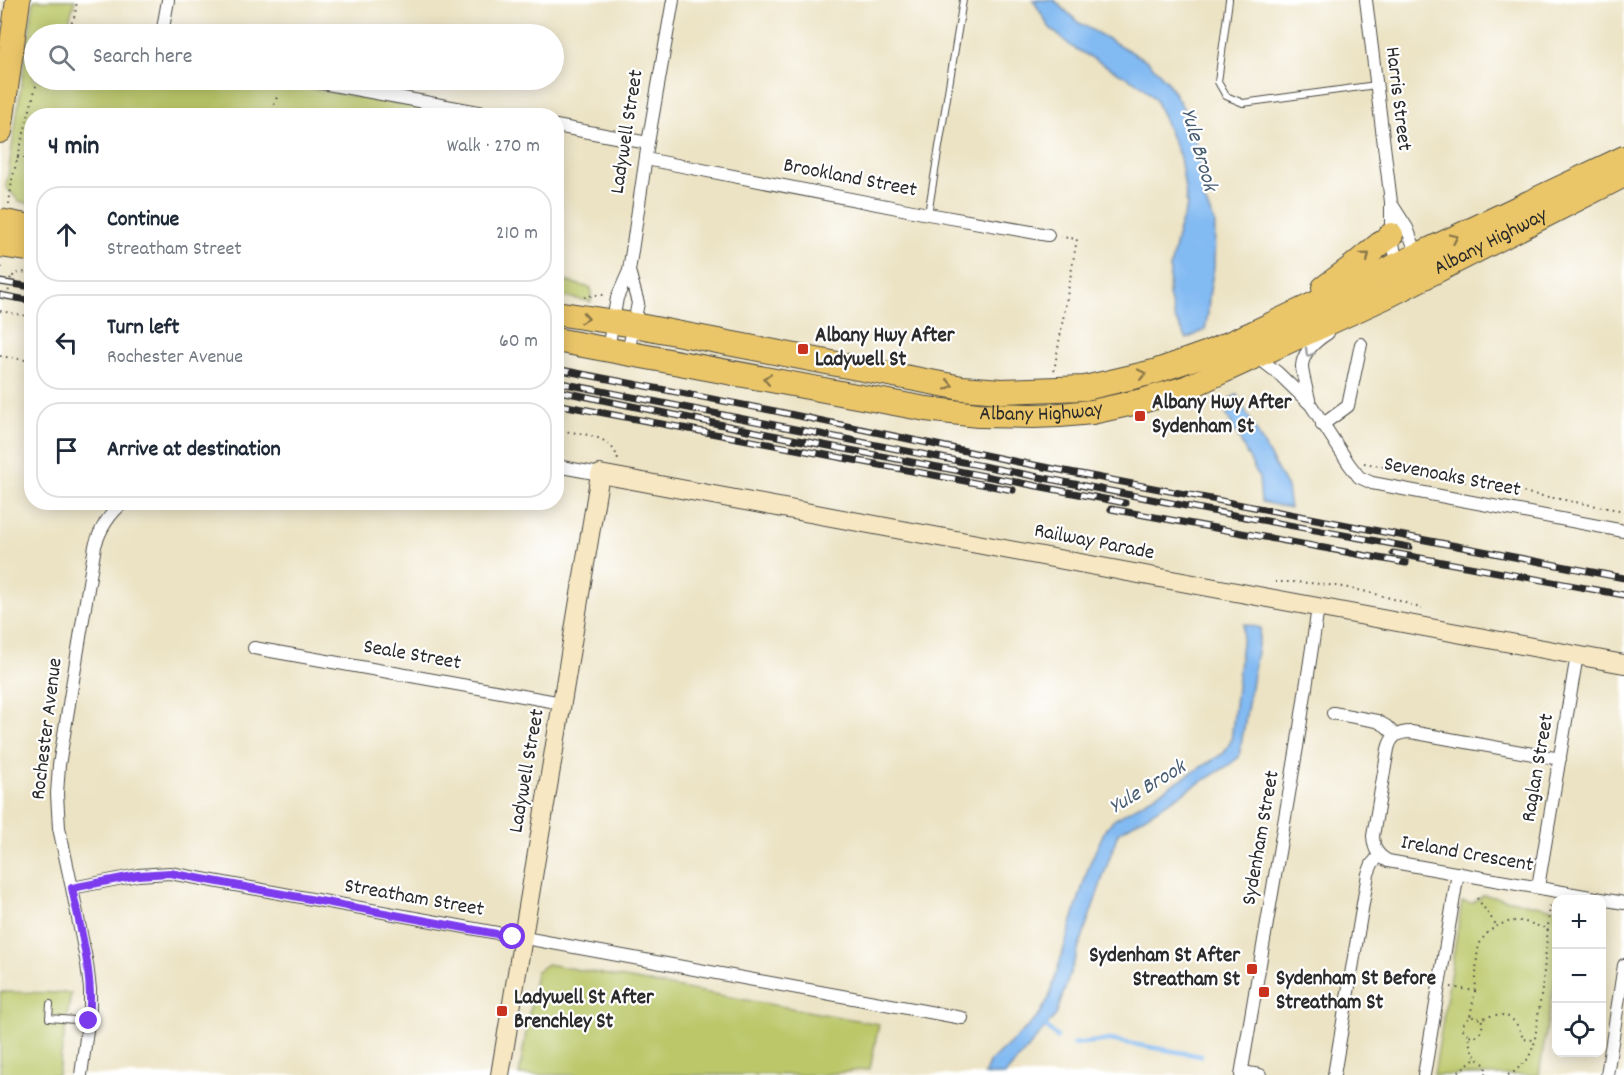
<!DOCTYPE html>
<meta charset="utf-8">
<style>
body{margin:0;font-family:Dekko,sans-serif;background:#f6f6f7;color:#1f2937}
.controls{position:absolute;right:18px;bottom:18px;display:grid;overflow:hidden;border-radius:12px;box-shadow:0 3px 15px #0003}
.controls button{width:54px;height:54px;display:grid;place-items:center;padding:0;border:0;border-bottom:2px solid #e0e1e3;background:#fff;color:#1f2937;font:30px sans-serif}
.stop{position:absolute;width:18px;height:18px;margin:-14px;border:4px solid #7c3aed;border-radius:50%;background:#fff}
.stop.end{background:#7c3aed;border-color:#fff;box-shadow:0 2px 6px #0008}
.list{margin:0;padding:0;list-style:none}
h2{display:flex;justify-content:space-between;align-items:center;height:78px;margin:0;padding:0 24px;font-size:26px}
h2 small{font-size:20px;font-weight:400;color:#747a83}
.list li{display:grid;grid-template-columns:39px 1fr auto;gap:18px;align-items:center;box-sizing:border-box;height:96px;margin:0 12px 12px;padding:0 12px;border:2px solid #e0e1e3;border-radius:24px}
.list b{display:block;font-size:22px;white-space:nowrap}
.list p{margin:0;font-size:20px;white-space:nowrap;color:#747a83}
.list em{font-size:20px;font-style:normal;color:#747a83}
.icon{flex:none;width:33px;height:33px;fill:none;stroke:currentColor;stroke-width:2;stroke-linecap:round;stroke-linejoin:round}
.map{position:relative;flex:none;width:1624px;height:1075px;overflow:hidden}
.search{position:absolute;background:#fff;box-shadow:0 3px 15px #0003;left:24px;top:24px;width:540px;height:66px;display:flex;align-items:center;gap:15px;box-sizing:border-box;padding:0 21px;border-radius:33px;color:#747a83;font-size:22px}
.panel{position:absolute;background:#fff;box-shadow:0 3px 15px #0003;left:24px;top:108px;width:540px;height:402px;border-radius:24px}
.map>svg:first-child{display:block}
</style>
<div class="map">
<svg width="1624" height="1075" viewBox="0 0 1624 1075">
<rect width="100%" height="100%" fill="#fff"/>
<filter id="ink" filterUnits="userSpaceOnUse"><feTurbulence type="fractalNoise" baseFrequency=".0167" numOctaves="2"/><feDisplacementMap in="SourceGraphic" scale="12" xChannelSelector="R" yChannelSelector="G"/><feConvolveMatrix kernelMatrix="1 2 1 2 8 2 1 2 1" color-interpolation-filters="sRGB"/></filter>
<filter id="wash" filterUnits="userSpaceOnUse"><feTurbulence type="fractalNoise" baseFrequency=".008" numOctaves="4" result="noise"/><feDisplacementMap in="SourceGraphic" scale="24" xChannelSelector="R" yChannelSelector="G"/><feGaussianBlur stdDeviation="1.35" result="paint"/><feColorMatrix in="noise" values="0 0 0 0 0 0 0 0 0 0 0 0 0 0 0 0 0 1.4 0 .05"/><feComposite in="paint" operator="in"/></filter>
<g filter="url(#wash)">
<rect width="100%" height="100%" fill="#ece3c4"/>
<path fill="#bbc769" stroke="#73794a" stroke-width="1.5" d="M 34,0 L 75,0 L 65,34 L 34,34 L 34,80 L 262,80 L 440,111 L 439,115 L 32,116 L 31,204 L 19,201 L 6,187 Z
M 557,279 L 591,288 L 591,302 L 557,295 Z
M 1484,895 L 1556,909 L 1556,972 L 1539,1075 L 1434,1075 L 1462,902 L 1473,903 Z
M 547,964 L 879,1024 L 870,1069 L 820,1075 L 519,1075 L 536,972 Z
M 0,992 L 71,993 L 58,1075 L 0,1075 Z"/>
<path fill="#82baf2" stroke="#56728e" stroke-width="1.5" d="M 1033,0 L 1054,0 L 1079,23 L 1148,61 L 1167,81 L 1185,111 L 1199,153 L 1204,199 L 1215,223 L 1214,268 L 1209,296 L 1208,313 L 1205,330 L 1187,339 L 1175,319 L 1169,295 L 1170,268 L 1178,232 L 1187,206 L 1184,182 L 1180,157 L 1155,99 L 1141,85 L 1072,47 L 1050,28 Z
M 1237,395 L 1287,488 L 1290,508 L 1261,502 L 1259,478 L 1221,403 Z
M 1244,624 L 1261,628 L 1239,757 L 1229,765 L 1118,833 L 1056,1015 L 1005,1075 L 984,1075 L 989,1063 L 1038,1017 L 1049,998 L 1089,865 L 1106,828 L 1114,820 L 1224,753 L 1231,741 Z"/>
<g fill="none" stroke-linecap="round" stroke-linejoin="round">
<path stroke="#82baf2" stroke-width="4.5" d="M 1043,1024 L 1057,1037
M 1073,1044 L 1110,1040 L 1201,1056"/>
</g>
</g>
<g filter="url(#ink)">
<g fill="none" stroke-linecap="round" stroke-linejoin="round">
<defs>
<path id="lane" d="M 1229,0 L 1218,82 L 1226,96 L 1243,103 L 1376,85
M 928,214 L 963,0
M 50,1004 L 49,1018 L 88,1021"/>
<path id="street" d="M 1366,0 L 1391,202 L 1391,235 L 1398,266
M 162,34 L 168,0
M 306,80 L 500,116
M 556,126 L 648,143
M 646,159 L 928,214 L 1048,235
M 1391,203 L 1407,228 L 1418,257
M 608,349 L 617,298 L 629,271 L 648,143 L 673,0
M 628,353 L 638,303 L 629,271
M 1256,356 L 1278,373 L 1311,405 L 1349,464 L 1359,477 L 1372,483 L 1624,531
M 1310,404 C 1308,394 1302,375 1302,366 C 1303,352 1317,340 1328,333
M 1322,425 L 1348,406 L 1361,344
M 556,466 L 600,474
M 254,648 L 562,703
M 1333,713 L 1377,721 L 1386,726 L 1395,735
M 1560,759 L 1411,732 C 1398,732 1391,736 1388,749 L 1373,836 C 1374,849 1377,855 1388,861 L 1624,903
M 1538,887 L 1577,655
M 72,888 L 138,875 L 170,873 L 962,1018
M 1242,1072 L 1260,1075
M 81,1075 L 90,1008 L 90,989 L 87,964 L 72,888 L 59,828 L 57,794 L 59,765 L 95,546 C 100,529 109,514 124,502
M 1241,1075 L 1297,747 L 1318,608
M 1334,1075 L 1368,874 L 1372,864 L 1379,856
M 1424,1075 L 1458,873
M 1607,1075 L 1624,965"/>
<path id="secondary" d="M 500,1075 L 600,474 L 1624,664"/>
<g id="highway">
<path d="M 0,131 L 18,0"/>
<path d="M 1324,288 L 1351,268 L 1391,235"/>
<path d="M 556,313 L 634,325 L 962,388 L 1001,391 L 1085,388 L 1154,372 L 1174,365 L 1208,353 L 1249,335 L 1624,158"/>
<path id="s1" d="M 556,340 L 926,409 L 978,415 L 1033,416 L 1060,415 L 1092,412 L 1142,401 L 1186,388 L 1389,295 L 1624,175"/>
</g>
</defs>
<use href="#lane" stroke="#484742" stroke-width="8"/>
<use href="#street" stroke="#484742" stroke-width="14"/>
<use href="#secondary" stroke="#484742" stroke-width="20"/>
<use href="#highway" stroke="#484742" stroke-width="26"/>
<path stroke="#484742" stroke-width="2" stroke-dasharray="1.5 4.5" stroke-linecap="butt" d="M 67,34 L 75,15 L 77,0
M 270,116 L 277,97
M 17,158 L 32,158
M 9,204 L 12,180 L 36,86 L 41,80
M 0,280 L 2,263
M 556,292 L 567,294
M 0,294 L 8,295 L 11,275 L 13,276 L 14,274 L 26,272 L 32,273
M 584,297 L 596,295 L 605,295
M 0,311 L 32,317
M 0,356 L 32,361
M 1054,371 L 1077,239 L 1061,237
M 556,430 C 579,434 612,433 618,460
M 1364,463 L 1624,511
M 1275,582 C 1325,581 1376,591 1422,609
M 1477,898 L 1497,926
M 1451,987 L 1475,991 L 1470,1017
M 1475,991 C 1477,978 1475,955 1480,943 C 1487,929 1504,920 1520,921 C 1529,922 1539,927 1548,929
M 1468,1034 L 1463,1029 L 1464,1022 C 1470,1016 1473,1016 1481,1019
M 1454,1075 L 1475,1058
M 1485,1075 L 1486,1065 C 1474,1058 1470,1049 1468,1035 L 1476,1036 L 1480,1034 L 1483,1024 L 1481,1019 C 1503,1010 1516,1015 1523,1039 L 1534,1040
M 1508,1075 L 1513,1073 L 1528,1059 L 1534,1045 L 1543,982 L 1550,905"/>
<use href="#lane" stroke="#fff" stroke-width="6"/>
<use href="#street" stroke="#fff" stroke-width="12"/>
<use href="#secondary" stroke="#f7e8c3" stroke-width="18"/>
<use href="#highway" stroke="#ebc669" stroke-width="24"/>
<defs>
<path id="rail" d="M 0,282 L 32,287
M 0,295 L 32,301
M 556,369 L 775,411 L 1018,462 L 1624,578
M 556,382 L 1212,511 L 1409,547
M 559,391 L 767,434 L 1125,503
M 556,404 L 1013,490
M 1111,509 L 1406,563
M 1393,553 L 1624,595"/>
</defs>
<use href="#rail" stroke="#2b2b2b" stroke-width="7"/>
<use href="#rail" stroke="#fff" stroke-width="4.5" stroke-dasharray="14" stroke-linecap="butt"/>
<defs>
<path id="highway-bridge" d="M 0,221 L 31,227
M 0,245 L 27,249"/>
</defs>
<use href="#highway-bridge" stroke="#484742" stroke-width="26" stroke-linecap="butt"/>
<use href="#highway-bridge" stroke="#ebc669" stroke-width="24"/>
</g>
<defs><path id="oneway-chevron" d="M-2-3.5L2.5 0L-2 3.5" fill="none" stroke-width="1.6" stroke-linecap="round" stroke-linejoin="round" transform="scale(1.5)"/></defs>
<g stroke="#8b784a">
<use href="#oneway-chevron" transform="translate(1454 238) rotate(-25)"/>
<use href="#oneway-chevron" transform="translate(1366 256) rotate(-40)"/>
<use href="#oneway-chevron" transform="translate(585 318) rotate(9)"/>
<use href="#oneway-chevron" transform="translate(1142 374) rotate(-12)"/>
<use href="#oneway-chevron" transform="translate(767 379) rotate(-169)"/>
<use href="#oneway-chevron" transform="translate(949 385) rotate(11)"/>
</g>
<use stroke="#a0a0a0" href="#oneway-chevron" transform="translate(1309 353) rotate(120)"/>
</g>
<g fill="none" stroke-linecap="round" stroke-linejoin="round" filter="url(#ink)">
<path stroke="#7c3aed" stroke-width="8" d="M 89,1021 C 94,977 81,932 72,888 L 138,875 L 170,873 L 513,937"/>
</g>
<g fill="#c8321e" stroke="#fff" stroke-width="2">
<rect x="797" y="343" width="12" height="12" rx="3"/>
<rect x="1134" y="410" width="12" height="12" rx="3"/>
<rect x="1246" y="963" width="12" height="12" rx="3"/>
<rect x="1258" y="986" width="12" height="12" rx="3"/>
<rect x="496" y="1005" width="12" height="12" rx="3"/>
</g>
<g text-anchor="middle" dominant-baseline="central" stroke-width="4.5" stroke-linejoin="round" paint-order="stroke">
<g font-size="21" fill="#2b2b2b" stroke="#fff">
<text transform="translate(1397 99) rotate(83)">Harris Street</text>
<text transform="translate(628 132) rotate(-81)">Ladywell Street</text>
<text transform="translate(850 179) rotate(11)">Brookland Street</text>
<text stroke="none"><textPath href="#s1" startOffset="978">Albany Highway</textPath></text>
<text stroke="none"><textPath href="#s1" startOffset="492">Albany Highway</textPath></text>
<text transform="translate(1452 478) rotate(11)">Sevenoaks Street</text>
<text transform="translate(1094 543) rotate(11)">Railway Parade</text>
<text transform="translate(412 656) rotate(10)">Seale Street</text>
<text transform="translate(48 729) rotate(-83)">Rochester Avenue</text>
<text transform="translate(1539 768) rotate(-80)">Raglan Street</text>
<text transform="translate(528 771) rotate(-80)">Ladywell Street</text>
<text transform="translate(1262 838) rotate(-80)">Sydenham Street</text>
<text transform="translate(1467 855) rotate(10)">Ireland Crescent</text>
<text transform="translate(414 899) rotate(10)">Streatham Street</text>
</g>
<g font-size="21" font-weight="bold" fill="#2b2b2b" stroke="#fff" text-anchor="start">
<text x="815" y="337">Albany Hwy After<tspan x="815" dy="24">Ladywell St</tspan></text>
<text x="1152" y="404">Albany Hwy After<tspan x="1152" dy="24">Sydenham St</tspan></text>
<text x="1240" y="957" text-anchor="end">Sydenham St After<tspan x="1240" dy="24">Streatham St</tspan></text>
<text x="1276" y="980">Sydenham St Before<tspan x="1276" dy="24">Streatham St</tspan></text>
<text x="514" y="999">Ladywell St After<tspan x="514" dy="24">Brenchley St</tspan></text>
</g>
<g font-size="22" font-style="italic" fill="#495d71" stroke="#fff">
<text transform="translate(1198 150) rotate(74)">Yule Brook</text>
<text transform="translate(1148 788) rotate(-31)">Yule Brook</text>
</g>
</g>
</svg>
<div class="controls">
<button>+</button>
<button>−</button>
<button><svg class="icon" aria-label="locate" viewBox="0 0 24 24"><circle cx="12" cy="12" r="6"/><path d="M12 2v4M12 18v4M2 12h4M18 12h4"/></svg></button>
</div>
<div class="stop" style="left:513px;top:937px"></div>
<div class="stop end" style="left:89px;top:1021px"></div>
<div class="search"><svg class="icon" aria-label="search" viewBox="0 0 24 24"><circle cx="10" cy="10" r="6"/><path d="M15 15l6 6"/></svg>Search here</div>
<section class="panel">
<h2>4 min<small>Walk · 270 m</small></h2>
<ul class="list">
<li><svg class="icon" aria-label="ahead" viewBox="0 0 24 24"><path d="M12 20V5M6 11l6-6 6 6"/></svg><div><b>Continue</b><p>Streatham Street</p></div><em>210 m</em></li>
<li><svg class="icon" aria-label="left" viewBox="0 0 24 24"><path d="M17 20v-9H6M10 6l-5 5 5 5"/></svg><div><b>Turn left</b><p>Rochester Avenue</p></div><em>60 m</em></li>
<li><svg class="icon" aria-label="arrive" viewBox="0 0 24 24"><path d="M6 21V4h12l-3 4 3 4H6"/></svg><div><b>Arrive at destination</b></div></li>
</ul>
</section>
</div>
